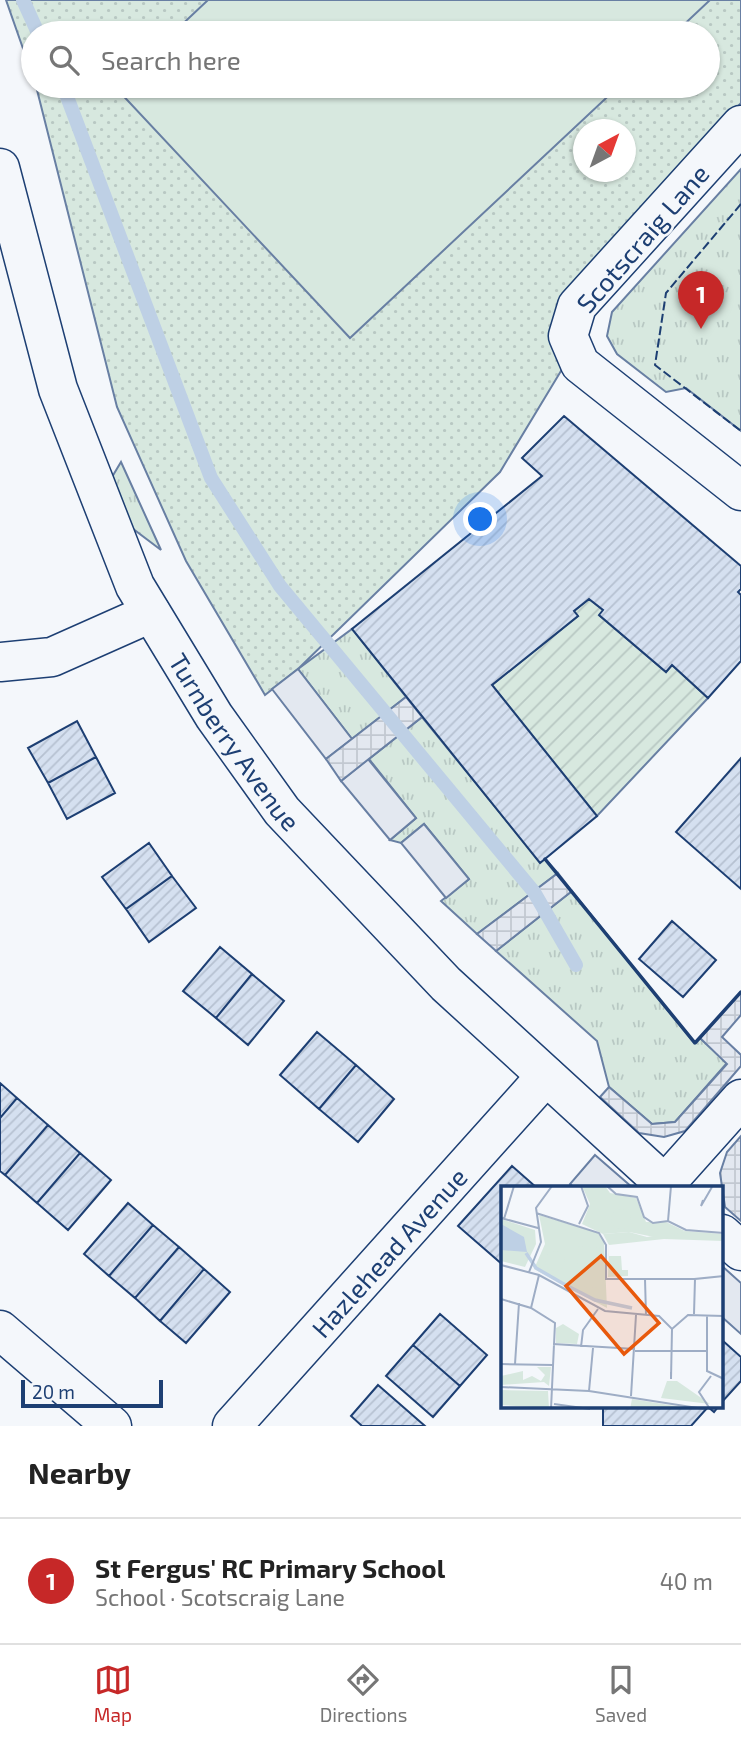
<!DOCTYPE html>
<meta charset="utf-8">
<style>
body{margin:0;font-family:"Exo 2",sans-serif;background:#f6f6f6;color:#222}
.compass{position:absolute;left:573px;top:119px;width:63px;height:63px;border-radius:50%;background:#fff;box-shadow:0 2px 5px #0004;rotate:41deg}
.scale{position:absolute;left:21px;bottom:18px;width:142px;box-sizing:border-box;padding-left:7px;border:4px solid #1d3f73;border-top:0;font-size:19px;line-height:24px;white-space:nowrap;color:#1d3f73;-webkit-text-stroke:5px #f4f7fb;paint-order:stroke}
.you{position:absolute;left:481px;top:520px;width:24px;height:24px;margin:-18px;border:5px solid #fff;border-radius:50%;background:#1a73e8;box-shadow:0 0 0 10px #1a73e833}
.badge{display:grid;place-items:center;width:46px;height:46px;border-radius:50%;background:#c62828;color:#fff;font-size:23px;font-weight:700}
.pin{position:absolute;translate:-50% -58px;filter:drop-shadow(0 2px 4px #0008)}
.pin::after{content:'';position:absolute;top:37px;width:24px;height:21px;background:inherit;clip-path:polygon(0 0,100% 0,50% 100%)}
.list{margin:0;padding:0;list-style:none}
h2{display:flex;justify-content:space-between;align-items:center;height:91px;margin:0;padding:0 28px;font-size:30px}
h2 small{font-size:23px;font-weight:400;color:#767676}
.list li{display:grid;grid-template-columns:46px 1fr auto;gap:21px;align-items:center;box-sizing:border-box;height:126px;padding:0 28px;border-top:2px solid #e0e0e0}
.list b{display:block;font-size:26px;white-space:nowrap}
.list p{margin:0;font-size:23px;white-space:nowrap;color:#767676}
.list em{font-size:23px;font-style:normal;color:#767676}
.icon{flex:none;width:38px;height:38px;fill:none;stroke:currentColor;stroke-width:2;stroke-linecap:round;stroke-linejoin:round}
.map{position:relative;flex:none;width:741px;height:1426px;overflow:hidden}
.search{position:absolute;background:#fff;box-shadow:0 2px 5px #0004;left:21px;right:21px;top:21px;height:77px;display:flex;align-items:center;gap:18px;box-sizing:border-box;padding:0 24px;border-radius:38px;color:#767676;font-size:26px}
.sheet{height:217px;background:#fff}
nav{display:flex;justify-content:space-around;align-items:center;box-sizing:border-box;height:98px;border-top:2px solid #e0e0e0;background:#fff;font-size:19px;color:#767676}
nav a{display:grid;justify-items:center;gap:4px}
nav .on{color:#c62828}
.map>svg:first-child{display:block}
</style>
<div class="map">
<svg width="741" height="1426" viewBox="0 0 741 1426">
<defs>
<pattern id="grass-tufts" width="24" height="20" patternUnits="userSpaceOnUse" patternTransform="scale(1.75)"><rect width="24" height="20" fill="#d7e8df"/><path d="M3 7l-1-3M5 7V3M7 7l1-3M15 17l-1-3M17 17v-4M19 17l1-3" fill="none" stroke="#b8c8c3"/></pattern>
<pattern id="park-dots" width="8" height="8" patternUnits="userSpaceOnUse" patternTransform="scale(1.75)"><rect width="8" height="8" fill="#d7e8df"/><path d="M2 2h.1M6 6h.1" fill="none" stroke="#b8c8c3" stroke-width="1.8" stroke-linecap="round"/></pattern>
<pattern id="garden-furrows" width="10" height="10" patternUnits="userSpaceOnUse" patternTransform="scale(1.75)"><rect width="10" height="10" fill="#d7e8df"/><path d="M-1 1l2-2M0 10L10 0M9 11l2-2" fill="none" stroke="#b8c8c3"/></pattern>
<pattern id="plaza-grid" width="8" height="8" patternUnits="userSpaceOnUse" patternTransform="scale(1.75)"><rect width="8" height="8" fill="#e3e8f0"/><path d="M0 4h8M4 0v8" fill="none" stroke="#c2c8d1"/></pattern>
<pattern id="building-hatch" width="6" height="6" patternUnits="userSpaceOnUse" patternTransform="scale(1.75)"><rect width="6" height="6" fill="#d5e0f0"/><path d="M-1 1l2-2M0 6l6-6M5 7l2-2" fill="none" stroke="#b6c1d1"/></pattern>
</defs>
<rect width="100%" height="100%" fill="#f4f7fb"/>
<path fill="url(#grass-tufts)" stroke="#687fa3" stroke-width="2" d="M 741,169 L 741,431 L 686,388 L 666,392 L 617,354 L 607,336 L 612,312 Z
M 121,462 L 161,550 L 128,525 L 109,482 Z
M 352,629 L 406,697 L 352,739 L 298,669 Z
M 422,717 L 540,862 L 545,859 L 558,873 L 477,934 L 441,901 L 469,879 L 424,824 L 401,843 L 390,840 L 416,818 L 369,759 Z
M 572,891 L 694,1043 L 700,1038 L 727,1063 L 675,1122 L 652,1124 L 609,1087 L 597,1041 L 496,951 Z"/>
<path fill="url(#park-dots)" stroke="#687fa3" stroke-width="2" fill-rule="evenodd" d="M 6,0 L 741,0 L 741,103 L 572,289 L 564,366 L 500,472 L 298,669 L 265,695 L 186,561 L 117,407 L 36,86 L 708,86 L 708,33 L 33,33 L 33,77 ZM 584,130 L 626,130 L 626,172 L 584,172 Z"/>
<path fill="url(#garden-furrows)" stroke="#687fa3" stroke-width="2" d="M 589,599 L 603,610 L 600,616 L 666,672 L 672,665 L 708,698 L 597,816 L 492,685 L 578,616 L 574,611 Z"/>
<path fill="#d7e8df" stroke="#687fa3" stroke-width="2" d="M 208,0 L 710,0 L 675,33 L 173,33 Z
M 117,86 L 619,86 L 350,338 L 115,87 Z"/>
<path fill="#e3e8f0" stroke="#687fa3" stroke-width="2" d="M 298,669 L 352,739 L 326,759 L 272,689 Z
M 368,759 L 416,818 L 390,840 L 341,781 Z
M 424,824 L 469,879 L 446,898 L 401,843 Z
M 595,1155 L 633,1188 L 575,1188 L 570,1184 Z
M 722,1266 L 741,1283 L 741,1334 L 722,1317 Z"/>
<path fill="url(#plaza-grid)" stroke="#687fa3" stroke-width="2" d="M 406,697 L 422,717 L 341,781 L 326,759 Z
M 558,873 L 572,891 L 496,951 L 477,934 Z
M 741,992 L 741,1015 L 722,1037 L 741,1055 L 741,1066 L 685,1131 L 664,1137 L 639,1133 L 600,1097 L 609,1087 L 652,1124 L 675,1122 L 727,1064 L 700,1038 Z
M 741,1136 L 741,1221 L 725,1207 L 720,1173 L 727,1152 Z"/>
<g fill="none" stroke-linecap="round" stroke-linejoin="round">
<path stroke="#bed0e5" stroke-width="14" d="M 23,0 L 38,33
M 63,86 L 211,478 L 280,586 L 534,892 L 576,965"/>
</g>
<path fill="url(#building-hatch)" stroke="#1d3f73" stroke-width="2" d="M 564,416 L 741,566 L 741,589 L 738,592 L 741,595 L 741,661 L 708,698 L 672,665 L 666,672 L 599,615 L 603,610 L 589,599 L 574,611 L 578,616 L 492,685 L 597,816 L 540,863 L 352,629 L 542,476 L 522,458 Z
M 77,721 L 96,757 L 48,783 L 28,748 Z
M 96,757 L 115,793 L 67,819 L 48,783 Z
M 741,758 L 741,889 L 676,832 Z
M 149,843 L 172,876 L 126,909 L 102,877 Z
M 172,876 L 196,908 L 149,942 L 126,909 Z
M 672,921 L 716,960 L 683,997 L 639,959 Z
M 220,947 L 252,974 L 216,1018 L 183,991 Z
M 252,974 L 284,1001 L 248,1045 L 216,1018 Z
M 317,1032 L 356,1065 L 319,1109 L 280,1075 Z
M 356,1065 L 394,1099 L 358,1142 L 319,1109 Z
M 0,1083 L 17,1098 L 0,1118 Z
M 17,1098 L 48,1125 L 5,1175 L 0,1171 L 0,1118 Z
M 48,1125 L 80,1153 L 37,1203 L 5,1175 Z
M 80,1153 L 111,1180 L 68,1230 L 37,1203 Z
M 512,1166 L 537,1188 L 503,1188 L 503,1265 L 458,1226 Z
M 128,1203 L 153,1225 L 109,1276 L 84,1254 Z
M 153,1225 L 179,1247 L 135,1298 L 109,1276 Z
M 179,1247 L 204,1269 L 160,1321 L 135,1298 Z
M 204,1269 L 230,1292 L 186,1343 L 160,1321 Z
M 440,1314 L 487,1355 L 460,1386 L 413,1345 Z
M 722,1340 L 741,1357 L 741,1381 L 722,1402 Z
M 413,1345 L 460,1386 L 433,1417 L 386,1376 Z
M 378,1385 L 425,1426 L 362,1426 L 351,1416 Z
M 603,1407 L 718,1407 L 714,1412 L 708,1407 L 691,1426 L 603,1426 Z"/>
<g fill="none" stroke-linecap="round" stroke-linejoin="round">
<defs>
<g id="minor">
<path d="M 741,125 L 577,306 L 568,336 L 580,364 L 741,491"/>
<path d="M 0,662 L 52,657 L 151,613"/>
<path d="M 665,1184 L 741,1099"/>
<path d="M 0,1330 L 112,1426"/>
<path id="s1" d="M 232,1426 L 546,1076"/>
</g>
<g id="tertiary">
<path id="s2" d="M 0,168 L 58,389 L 135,586 L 214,716 L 282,811 L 446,984 L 669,1188"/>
<path d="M 722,1234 L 741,1251"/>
</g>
</defs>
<use href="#minor" stroke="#1d3f73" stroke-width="41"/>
<use href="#tertiary" stroke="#1d3f73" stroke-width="41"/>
<use href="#minor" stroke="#f4f7fb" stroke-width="38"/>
<use href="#tertiary" stroke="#f4f7fb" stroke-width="38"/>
<path stroke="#1d3f73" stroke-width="2" stroke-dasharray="9 3.5" stroke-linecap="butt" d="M 741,204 L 666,293 L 655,365 L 741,431"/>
<path stroke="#1d3f73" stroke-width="3.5" d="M 545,859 L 695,1043 L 741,992"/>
</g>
<g text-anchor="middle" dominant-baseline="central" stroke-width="5" stroke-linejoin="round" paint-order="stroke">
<g font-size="26" fill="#1d3f73" stroke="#f4f7fb">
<text transform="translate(642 238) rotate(-49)">Scotscraig Lane</text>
<text stroke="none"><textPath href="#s2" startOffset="625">Turnberry Avenue</textPath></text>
<text stroke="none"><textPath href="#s1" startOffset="234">Hazlehead Avenue</textPath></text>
</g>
</g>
<g transform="translate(501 1186)">
<rect width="222" height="222" fill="#f4f7fb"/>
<path d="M 108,59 L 108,70 L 120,70 L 121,84 L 127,84 L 127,90 L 107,91 ZM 62,138 L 78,148 L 76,158 L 55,157 L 55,142 ZM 36,181 L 50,181 L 48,200 L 43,196 L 0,199 L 0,190 L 22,185 L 22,194 L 31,190 L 40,195 L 44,189 ZM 131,213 L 193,223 L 129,223 Z" fill="#d7e8df"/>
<path d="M 184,45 L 222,48 L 222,55 L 163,53 L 108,59 L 102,48 L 128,46 L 146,51 Z" fill="#d7e8df"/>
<path d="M 81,0 L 104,0 L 109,7 L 135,12 L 145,36 L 165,36 L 184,45 L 163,53 L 128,46 L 102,48 L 81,38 L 89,18 ZM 38,29 L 97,47 L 103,56 L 106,122 L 33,83 L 44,58 ZM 0,33 L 34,44 L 35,58 L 24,81 L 0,75 ZM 166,195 L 176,195 L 209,218 L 160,212 ZM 0,204 L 47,205 L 48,222 L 0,219 Z" fill="#d7e8df"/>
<path d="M110 33a10 10 0 1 1 20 0a10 10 0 1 1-20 0ZM 78,60 L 99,62 L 95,102 L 74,100 ZM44 75a10 10 0 1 1 20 0a10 10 0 1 1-20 0Z" fill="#d7e8df"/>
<path d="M 0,38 L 23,51 L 26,66 L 0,64 Z" fill="#bed0e5"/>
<path fill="none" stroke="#bed0e5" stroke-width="3.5" d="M 25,67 L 35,82 L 61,97 L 94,114 L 131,122"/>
<path fill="none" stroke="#9eadc5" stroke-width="2" d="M 106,0 L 115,8 L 136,11 L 143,31 L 152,37 L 167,35 L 185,44 L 223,47M 202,14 L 200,20 L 211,1M 35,27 L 98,47 L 105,59 L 105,93 L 144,93 L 145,129M 0,32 L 37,42M 3,33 L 13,0M 167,35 L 170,0M 78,38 L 87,20 L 80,0M 0,79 L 38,89 L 104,125 L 158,130 L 171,143 L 187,129 L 223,130M 28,86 L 40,56 L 35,22 L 51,0M 144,93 L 193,93M 0,113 L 30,122 L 54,137 L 50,223M 30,122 L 38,89M 193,128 L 194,93 L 223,90M 206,129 L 206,185 L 223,193M 52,158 L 134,163M 80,161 L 82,144 L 97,123M 134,165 L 205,165M 0,178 L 52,179M 14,178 L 18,117M 170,186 L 170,193 L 171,143M 0,201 L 88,205 L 203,223M 88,205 L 92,162M 130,210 L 135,129M 53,218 L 89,223M 209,223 L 198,206 L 210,190"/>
<path fill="#e8590c" fill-opacity="0.15" stroke="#e8590c" stroke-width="3.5" d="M 100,70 L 158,137 L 123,168 L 65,100 Z"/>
<rect width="222" height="222" fill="none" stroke="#1d3f73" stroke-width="3.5"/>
</g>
</svg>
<svg class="compass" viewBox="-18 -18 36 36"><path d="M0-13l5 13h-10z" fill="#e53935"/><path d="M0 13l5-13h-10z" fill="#767676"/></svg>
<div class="scale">20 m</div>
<div class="you"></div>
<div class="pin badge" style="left:701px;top:329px">1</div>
<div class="search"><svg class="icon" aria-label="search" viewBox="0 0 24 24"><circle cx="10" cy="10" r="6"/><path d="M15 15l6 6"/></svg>Search here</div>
</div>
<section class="sheet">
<h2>Nearby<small></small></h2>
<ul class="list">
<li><span class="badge">1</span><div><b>St Fergus' RC Primary School</b><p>School · Scotscraig Lane</p></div><em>40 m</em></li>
</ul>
</section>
<nav>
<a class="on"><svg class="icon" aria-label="map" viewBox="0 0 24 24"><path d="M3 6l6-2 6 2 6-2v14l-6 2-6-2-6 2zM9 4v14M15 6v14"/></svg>Map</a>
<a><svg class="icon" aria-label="directions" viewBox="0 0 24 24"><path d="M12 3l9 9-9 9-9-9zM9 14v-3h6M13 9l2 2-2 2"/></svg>Directions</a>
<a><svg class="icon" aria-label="saved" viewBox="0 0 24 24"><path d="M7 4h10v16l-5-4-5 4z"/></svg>Saved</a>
</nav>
